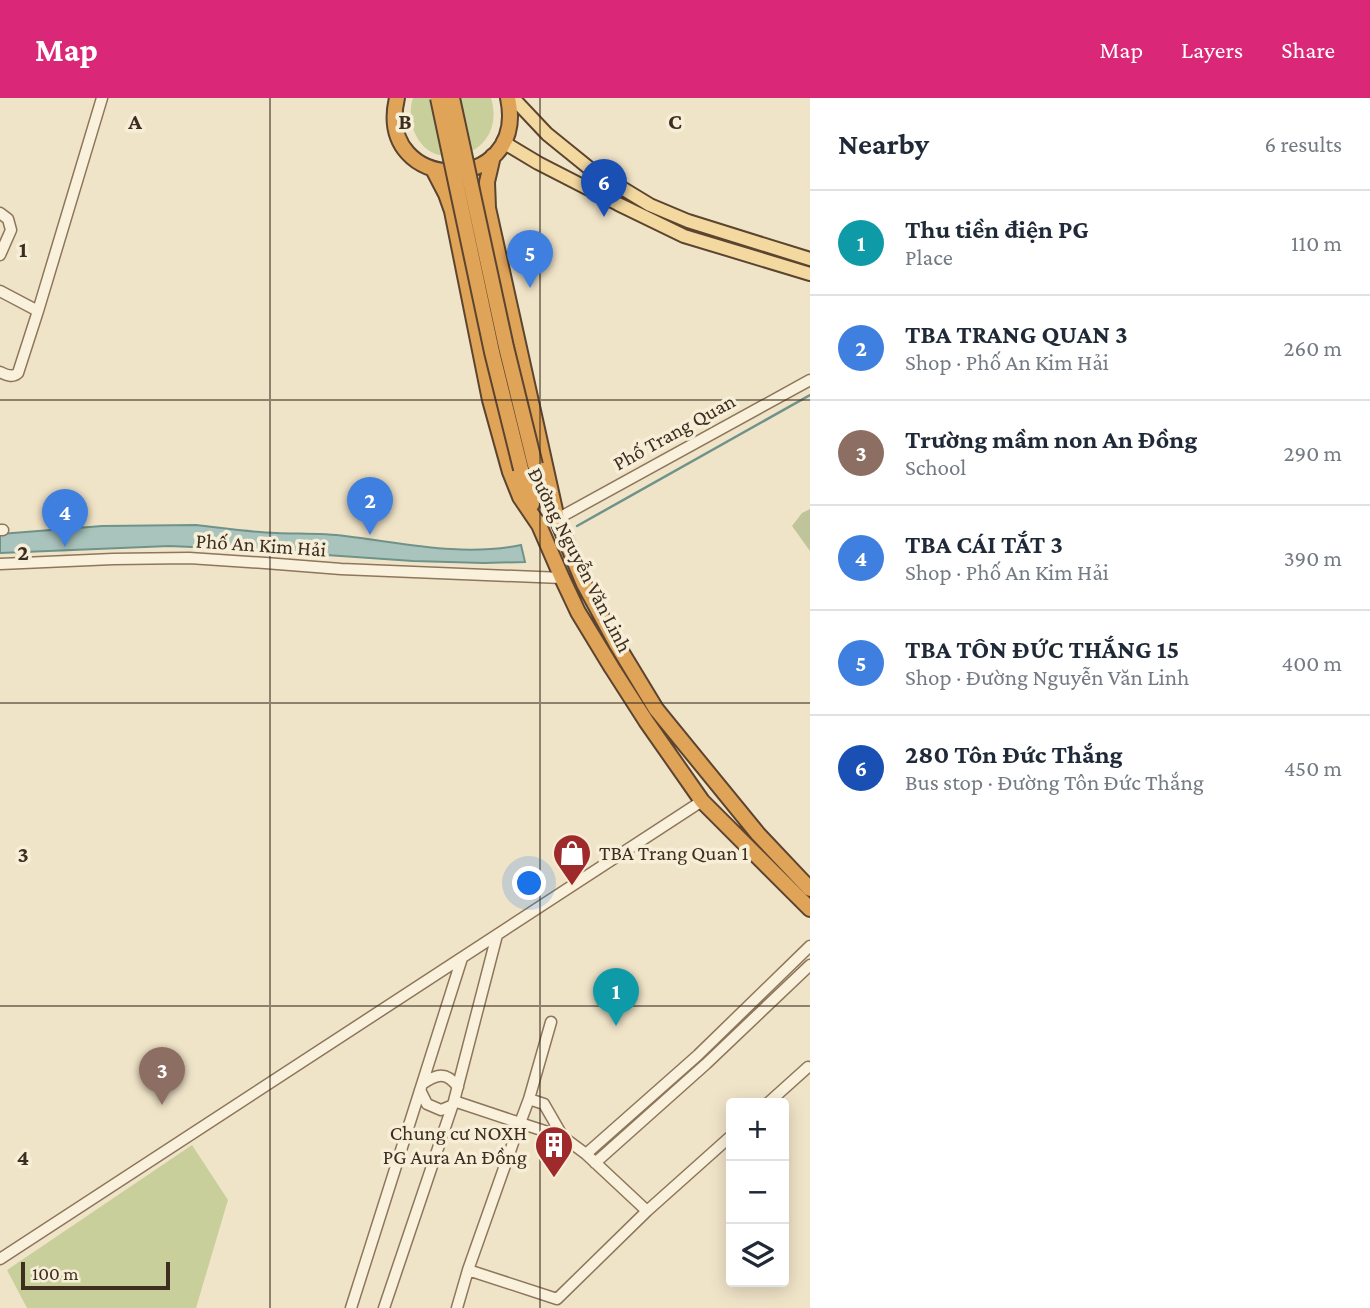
<!DOCTYPE html>
<meta charset="utf-8">
<style>
body{margin:0;font-family:"Crimson Pro",serif;background:#f6f6f7;color:#1f2937}
.controls{position:absolute;right:21px;bottom:21px;display:grid;overflow:hidden;border-radius:7px;box-shadow:0 4px 18px #0003}
.controls button{width:63px;height:63px;display:grid;place-items:center;padding:0;border:0;border-bottom:2px solid #e0e1e3;background:#fff;color:#1f2937;font:35px sans-serif}
.scale{position:absolute;left:21px;bottom:18px;width:149px;box-sizing:border-box;padding-left:7px;border:4px solid #3d2e20;border-top:0;font-size:19px;line-height:24px;white-space:nowrap;color:#3d2e20;-webkit-text-stroke:5px #f7eed8;paint-order:stroke}
.you{position:absolute;left:530px;top:786px;width:24px;height:24px;margin:-18px;border:5px solid #fff;border-radius:50%;background:#1a73e8;box-shadow:0 0 0 10px #1a73e833}
.badge{display:grid;place-items:center;width:46px;height:46px;border-radius:50%;background:#db2777;color:#fff;font-size:23px;font-weight:700}
.pin{position:absolute;translate:-50% -58px;filter:drop-shadow(0 2px 4px #0008)}
.pin::after{content:'';position:absolute;top:37px;width:24px;height:21px;background:inherit;clip-path:polygon(0 0,100% 0,50% 100%)}
.list{margin:0;padding:0;list-style:none}
h2{display:flex;justify-content:space-between;align-items:center;height:91px;margin:0;padding:0 28px;font-size:30px}
h2 small{font-size:23px;font-weight:400;color:#747a83}
.list li{display:grid;grid-template-columns:46px 1fr auto;gap:21px;align-items:center;box-sizing:border-box;height:105px;padding:0 28px;border-top:2px solid #e0e1e3}
.list b{display:block;font-size:26px;white-space:nowrap}
.list p{margin:0;font-size:23px;white-space:nowrap;color:#747a83}
.list em{font-size:23px;font-style:normal;color:#747a83}
.icon{flex:none;width:38px;height:38px;fill:none;stroke:currentColor;stroke-width:2;stroke-linecap:round;stroke-linejoin:round}
.map{position:relative;flex:none;width:810px;height:1210px;overflow:hidden}
header{display:flex;align-items:center;gap:42px;box-sizing:border-box;height:98px;padding:0 35px;background:#db2777;color:#fff}
header strong{font-size:33px}
nav{display:flex;gap:38px;margin-inline-start:auto;font-size:24px}
main{display:flex}
aside{flex:1;background:#fff}
.map>svg:first-child{display:block}
</style>
<header>
<strong>Map</strong>
<nav><a>Map</a><a>Layers</a><a>Share</a></nav>
</header>
<main>
<div class="map">
<svg width="810" height="1210" viewBox="0 0 810 1210">
<rect width="100%" height="100%" fill="#f0e4c8"/>
<path fill="#c9cf9b" d="M 413,0 L 491,0 C 501,32 481,60 446,58 C 418,57 405,24 413,0 Z
M 192,1047 L 228,1102 L 196,1210 L 27,1210 L 7,1172 Z"/>
<path fill="#bfc49a" d="M 810,411 L 810,453 L 792,428 L 802,415 Z"/>
<path fill="#a9c4bc" stroke="#6f938a" stroke-width="2" d="M 196,427 C 223,430 249,434 276,435 C 299,436 322,435 345,438 C 404,445 461,459 521,447 L 525,464 L 484,465 L 413,463 L 240,451 L 169,448 L 0,455 L 0,436 L 102,428 Z"/>
<g fill="none" stroke-linecap="round" stroke-linejoin="round">
<path stroke="#6f938a" stroke-width="2.5" d="M 577,428 L 810,297"/>
<defs>
<path id="minor" d="M 0,115 L 8,121 L 11,132 L 0,157
M 0,193 L 38,213 L 18,275 C 13,280 6,277 0,274
M 38,213 L 102,0
M 557,421 L 810,282
M 0,432 L 3,432
M 0,466 L 113,461 L 189,460 L 265,465 L 341,471 L 562,480
M 551,924 L 529,1001 L 520,1025 L 563,1039 L 586,1056 L 647,1113
M 422,986 C 437,976 446,973 458,989
M 420,992 L 427,1006 L 441,1012 L 453,1007
M 529,1001 L 544,1006 L 563,1039
M 454,1003 L 520,1025 L 468,1172 L 557,1201 L 647,1113 L 731,1038
M 768,1005 L 808,969
M 586,1056 L 698,957 L 810,848
M 595,1065 L 706,966 L 810,867
M 0,1161 L 702,703
M 351,1210 L 462,860
M 384,1210 L 454,1003 L 497,837
M 457,1210 L 468,1172"/>
<path id="major" d="M 513,0 L 547,36 L 589,70 L 650,107 L 688,123 L 810,161
M 503,44 L 538,65 L 618,106 L 684,138 L 810,176"/>
<path id="highway" d="M 397,0 C 374,97 529,99 508,0
M 493,58 L 487,84 L 488,110 L 557,421 L 584,486 L 616,545 L 656,611 L 758,736 L 810,791
M 433,71 L 446,96 L 452,113 L 490,302 L 510,374 L 520,399 L 539,427 L 562,480 L 578,514 L 612,570 L 646,623 L 702,703 L 810,811
M 521,371 L 532,406"/>
</defs>
<use href="#minor" stroke="#8d765c" stroke-width="13"/>
<use href="#major" stroke="#5b4430" stroke-width="16"/>
<use href="#highway" stroke="#5b4430" stroke-width="18"/>
<use href="#minor" stroke="#faf1dc" stroke-width="10"/>
<use href="#major" stroke="#f3d9a0" stroke-width="12"/>
<use href="#highway" stroke="#e0a458" stroke-width="14"/>
<defs>
<path id="highway-bridge" d="M 438,0 L 492,254 L 521,371
M 452,0 L 506,249 L 535,367"/>
</defs>
<use href="#highway-bridge" stroke="#5b4430" stroke-width="18" stroke-linecap="butt"/>
<use href="#highway-bridge" stroke="#e0a458" stroke-width="14"/>
</g>
<path fill="none" stroke="#3d2e20" stroke-width="2" stroke-opacity="0.55" d="M 270,0 L 270,1210M 540,0 L 540,1210M 0,302 L 810,302M 0,605 L 810,605M 0,908 L 810,908"/>
<defs>
<symbol id="shop-pin" viewBox="-11 -11 22 30"><path d="M0 17L-7.5 6A9.5 9.5 0 1 1 7.5 6Z" fill="#9e2a2b" stroke="#f7eed8"/><path d="M-5-2.5h2.3a2.7 3.5 0 0 1 5.4 0H5L5.5 6h-11ZM-1.5-2.5h3a1.5 2.3 0 0 0-3 0Z" fill="#fff"/></symbol>
<symbol id="building-pin" viewBox="-11 -11 22 30"><path d="M0 17L-7.5 6A9.5 9.5 0 1 1 7.5 6Z" fill="#9e2a2b" stroke="#f7eed8"/><path d="M-4-6H4V6H1V3H-1V6H-4ZM-2.5-4.3h1.7v1.8h-1.7ZM.8-4.3h1.7v1.8H.8ZM-2.5-1h1.7V.8h-1.7ZM.8-1h1.7V.8H.8Z" fill="#fff"/></symbol>
</defs>
<g fill-rule="evenodd">
<use href="#shop-pin" x="550" y="733" width="44" height="60"/>
<use href="#building-pin" x="532" y="1025" width="44" height="60"/>
</g>
<g text-anchor="middle" dominant-baseline="central" stroke-width="7" stroke-linejoin="round" paint-order="stroke">
<g font-size="21" fill="#3d2e20" stroke="#f7eed8">
<text transform="translate(674 334) rotate(-29)">Phố Trang Quan</text>
<text transform="translate(261 447) rotate(4)">Phố An Kim Hải</text>
<text transform="translate(580 462) rotate(63)">Đường Nguyễn Văn Linh</text>
</g>
<g font-size="21" fill="#3d2e20" stroke="#f7eed8" text-anchor="start">
<text x="599" y="755">TBA Trang Quan 1</text>
<text x="527" y="1035" text-anchor="end">Chung cư NOXH<tspan x="527" dy="24">PG Aura An Đồng</tspan></text>
</g>
</g>
<g font-size="23" text-anchor="middle" font-weight="bold" fill="#3d2e20" stroke="#f7eed8" stroke-width="7" stroke-linejoin="round" paint-order="stroke">
<text x="135" y="31">A</text>
<text x="405" y="31">B</text>
<text x="675" y="31">C</text>
<text x="23" y="159">1</text>
<text x="23" y="462">2</text>
<text x="23" y="764">3</text>
<text x="23" y="1067">4</text>
</g>
</svg>
<div class="controls">
<button>+</button>
<button>−</button>
<button><svg class="icon" aria-label="layers" viewBox="0 0 24 24"><path d="M12 4l9 5-9 5-9-5zM3 14l9 5 9-5"/></svg></button>
</div>
<div class="scale">100 m</div>
<div class="you"></div>
<div class="pin badge" style="left:616px;top:928px;background:#0f9aa8">1</div>
<div class="pin badge" style="left:370px;top:437px;background:#3f7fe0">2</div>
<div class="pin badge" style="left:162px;top:1007px;background:#8d6e63">3</div>
<div class="pin badge" style="left:65px;top:449px;background:#3f7fe0">4</div>
<div class="pin badge" style="left:530px;top:190px;background:#3f7fe0">5</div>
<div class="pin badge" style="left:604px;top:119px;background:#1a4fb4">6</div>
</div>
<aside>
<h2>Nearby<small>6 results</small></h2>
<ul class="list">
<li><span class="badge" style="background:#0f9aa8">1</span><div><b>Thu tiền điện PG</b><p>Place</p></div><em>110 m</em></li>
<li><span class="badge" style="background:#3f7fe0">2</span><div><b>TBA TRANG QUAN 3</b><p>Shop · Phố An Kim Hải</p></div><em>260 m</em></li>
<li><span class="badge" style="background:#8d6e63">3</span><div><b>Trường mầm non An Đồng</b><p>School</p></div><em>290 m</em></li>
<li><span class="badge" style="background:#3f7fe0">4</span><div><b>TBA CÁI TẮT 3</b><p>Shop · Phố An Kim Hải</p></div><em>390 m</em></li>
<li><span class="badge" style="background:#3f7fe0">5</span><div><b>TBA TÔN ĐỨC THẮNG 15</b><p>Shop · Đường Nguyễn Văn Linh</p></div><em>400 m</em></li>
<li><span class="badge" style="background:#1a4fb4">6</span><div><b>280 Tôn Đức Thắng</b><p>Bus stop · Đường Tôn Đức Thắng</p></div><em>450 m</em></li>
</ul>
</aside>
</main>
